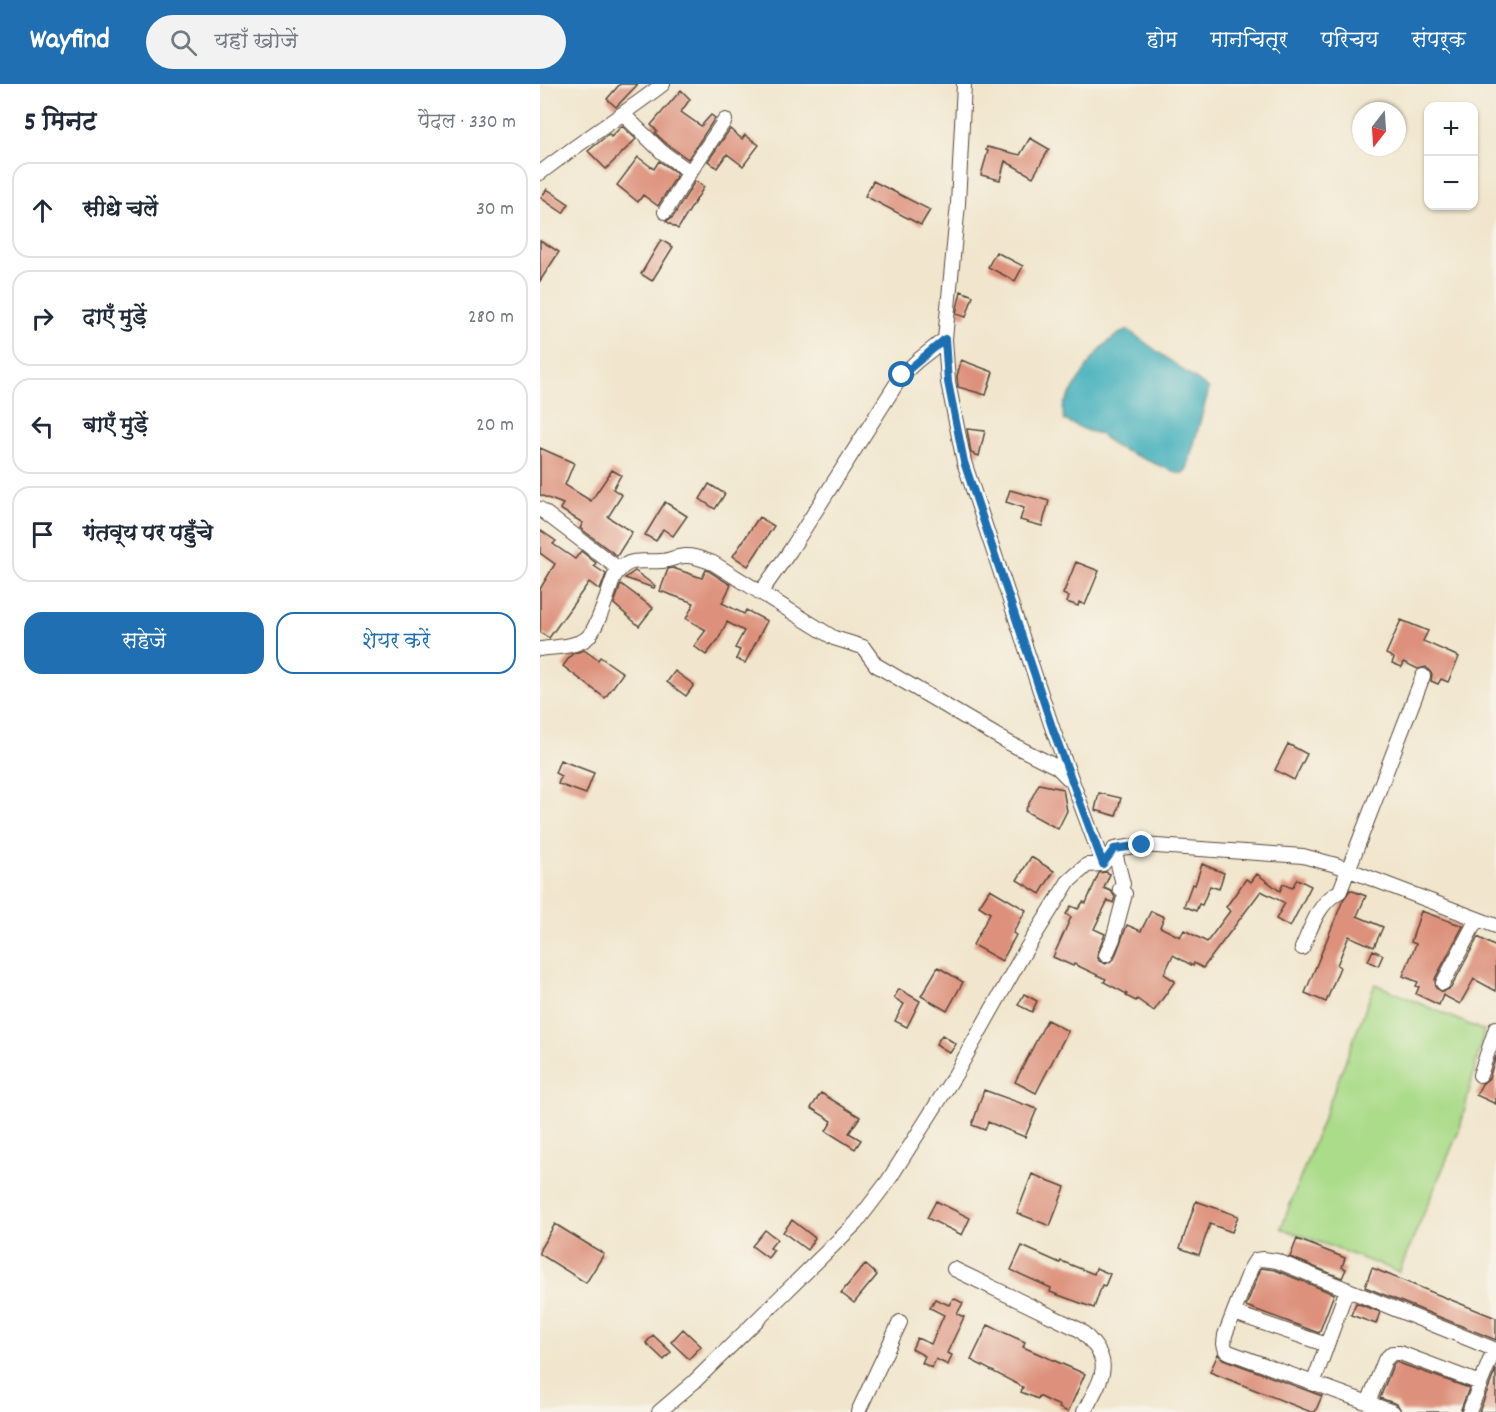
<!DOCTYPE html>
<html lang="hi">
<meta charset="utf-8">
<style>
body{margin:0;font-family:Dekko,"Playpen Sans Deva",sans-serif;background:#f2f2f3;color:#1f2937}
.controls{position:absolute;right:18px;top:18px;display:grid;overflow:hidden;border-radius:12px;box-shadow:0 2px 4px #0004}
.controls button{width:54px;height:54px;display:grid;place-items:center;padding:0;border:0;border-bottom:2px solid #e0e1e3;background:#fff;color:#1f2937;font:30px sans-serif}
.compass{position:absolute;left:812px;top:18px;width:54px;height:54px;border-radius:50%;background:#fff;box-shadow:0 2px 4px #0004;rotate:197deg}
.stop{position:absolute;width:18px;height:18px;margin:-14px;border:4px solid #1f6fb2;border-radius:50%;background:#fff}
.stop.end{background:#1f6fb2;border-color:#fff;box-shadow:0 2px 6px #0008}
.list{margin:0;padding:0;list-style:none}
h2{display:flex;justify-content:space-between;align-items:center;height:78px;margin:0;padding:0 24px;font-size:26px}
h2 small{font-size:20px;font-weight:400;color:#747a83}
.list li{display:grid;grid-template-columns:39px 1fr auto;gap:18px;align-items:center;box-sizing:border-box;height:96px;margin:0 12px 12px;padding:0 12px;border:2px solid #e0e1e3;border-radius:18px}
.list b{display:block;font-size:22px;white-space:nowrap}
.list em{font-size:20px;font-style:normal;color:#747a83}
.actions{display:flex;gap:12px;padding:18px 24px}
.actions a{flex:1;padding:14px 0;border:2px solid #1f6fb2;border-radius:18px;text-align:center;font-size:21px;color:#1f6fb2}
.actions .main{background:#1f6fb2;color:#fff}
.icon{flex:none;width:33px;height:33px;fill:none;stroke:currentColor;stroke-width:2;stroke-linecap:round;stroke-linejoin:round}
.map{position:relative;flex:none;width:956px;height:1328px;overflow:hidden}
header{display:flex;align-items:center;gap:36px;box-sizing:border-box;height:84px;padding:0 30px;background:#1f6fb2;color:#fff}
header strong{font-size:28px}
nav{display:flex;gap:33px;margin-inline-start:auto;font-size:21px}
.search{width:420px;height:54px;background:#f2f2f3;display:flex;align-items:center;gap:15px;box-sizing:border-box;padding:0 21px;border-radius:33px;color:#747a83;font-size:22px}
main{display:flex}
aside{flex:1;background:#fff}
.map>svg:first-child{display:block}
</style>
<header>
<strong>Wayfind</strong>
<div class="search"><svg class="icon" aria-label="search" viewBox="0 0 24 24"><circle cx="10" cy="10" r="6"/><path d="M15 15l6 6"/></svg>यहाँ खोजें</div>
<nav><a>होम</a><a>मानचित्र</a><a>परिचय</a><a>संपर्क</a></nav>
</header>
<main>
<aside>
<h2>5 मिनट<small>पैदल · 330 m</small></h2>
<ul class="list">
<li><svg class="icon" aria-label="ahead" viewBox="0 0 24 24"><path d="M12 20V5M6 11l6-6 6 6"/></svg><div><b>सीधे चलें</b></div><em>30 m</em></li>
<li><svg class="icon" aria-label="right" viewBox="0 0 24 24"><path d="M7 20v-9h11M14 6l5 5-5 5"/></svg><div><b>दाएँ मुड़ें</b></div><em>280 m</em></li>
<li><svg class="icon" aria-label="left" viewBox="0 0 24 24"><path d="M17 20v-9H6M10 6l-5 5 5 5"/></svg><div><b>बाएँ मुड़ें</b></div><em>20 m</em></li>
<li><svg class="icon" aria-label="arrive" viewBox="0 0 24 24"><path d="M6 21V4h12l-3 4 3 4H6"/></svg><div><b>गंतव्य पर पहुँचे</b></div></li>
</ul>
<div class="actions"><a class="main">सहेजें</a><a>शेयर करें</a></div>
</aside>
<div class="map">
<svg width="956" height="1328" viewBox="0 0 956 1328">
<rect width="100%" height="100%" fill="#f7f3e8"/>
<filter id="ink" filterUnits="userSpaceOnUse"><feTurbulence type="fractalNoise" baseFrequency=".0167" numOctaves="2"/><feDisplacementMap in="SourceGraphic" scale="12" xChannelSelector="R" yChannelSelector="G"/><feConvolveMatrix kernelMatrix="1 2 1 2 8 2 1 2 1" color-interpolation-filters="sRGB"/></filter>
<filter id="wash" filterUnits="userSpaceOnUse"><feTurbulence type="fractalNoise" baseFrequency=".008" numOctaves="4" result="noise"/><feDisplacementMap in="SourceGraphic" scale="24" xChannelSelector="R" yChannelSelector="G"/><feGaussianBlur stdDeviation="1.35" result="paint"/><feColorMatrix in="noise" values="0 0 0 0 0 0 0 0 0 0 0 0 0 0 0 0 0 1.4 0 .05"/><feComposite in="paint" operator="in"/></filter>
<g filter="url(#wash)">
<rect width="100%" height="100%" fill="#f1e6cd"/>
<path fill="#abdc8a" stroke="#738354" stroke-width="1.5" d="M 835,900 L 944,947 L 920,1044 L 859,1188 L 741,1144 Z"/>
<path fill="#3fafbb" stroke="#3d6c6c" stroke-width="1.5" d="M 588,246 L 669,305 L 647,385 L 643,389 L 637,389 L 574,362 L 560,350 L 548,347 L 524,336 L 523,326 L 524,320 C 541,294 557,257 588,246 Z"/>
<g id="blocks">
<path fill="#dd917c" d="M 80,0 L 98,0 L 76,23 L 67,15 Z
M 141,6 L 150,15 L 141,28 L 161,42 L 171,31 L 175,34 L 148,75 L 128,61 L 115,49 L 117,47 L 111,41 Z
M 82,42 L 96,55 L 66,85 L 48,67 L 69,50 L 71,53 Z
M 190,45 L 202,55 L 205,51 L 219,61 L 203,82 L 187,70 L 177,84 L 168,77 Z
M 490,54 L 509,65 L 493,93 L 465,77 L 460,96 L 441,91 L 448,67 L 446,66 L 447,63 L 480,71 Z
M 98,73 L 114,85 L 119,77 L 138,90 L 118,122 L 103,111 L 98,118 L 77,101 Z
M 155,97 L 164,103 L 138,145 L 126,137 L 133,133 Z
M 333,97 L 390,126 L 381,141 L 325,112 Z
M 7,105 L 29,120 L 23,129 L 1,114 Z
M 0,156 L 19,168 L 0,197 Z
M 121,156 L 133,163 L 112,197 L 101,190 Z
M 456,168 L 483,182 L 475,197 L 448,183 Z
M 421,207 L 433,212 L 426,233 L 416,230 Z
M 421,276 L 453,288 L 446,311 L 418,303 L 417,292 Z
M 427,345 L 445,347 L 439,372 L 431,369 Z
M 0,364 L 34,379 L 25,401 L 51,417 L 72,386 L 81,391 L 73,405 L 82,411 L 68,433 L 92,448 L 77,472 L 40,444 L 43,439 L 20,425 L 23,420 L 0,411 Z
M 169,400 L 185,410 L 175,425 L 160,415 Z
M 470,406 L 509,417 L 502,442 L 480,436 L 484,424 L 466,418 Z
M 125,418 L 147,432 L 133,452 L 123,445 L 116,457 L 105,451 Z
M 219,433 L 234,442 L 208,482 L 193,472 Z
M 0,446 L 16,457 L 13,460 L 35,475 L 41,467 L 56,479 L 54,482 L 66,490 L 60,506 L 49,498 L 9,554 L 0,548 L 0,505 L 15,480 L 0,469 Z
M 536,478 L 559,487 L 545,521 L 539,518 L 538,522 L 527,518 L 529,513 L 523,510 Z
M 133,484 L 162,494 L 166,486 L 169,487 L 191,501 L 182,519 L 204,530 L 206,526 L 227,537 L 205,579 L 196,575 L 200,566 L 195,564 L 204,547 L 187,538 L 178,556 L 166,571 L 154,562 L 166,546 L 146,535 L 154,519 L 120,507 L 128,485 Z
M 95,487 L 115,502 L 114,504 L 85,494 Z
M 81,500 L 113,524 L 99,542 L 74,520 Z
M 861,536 L 888,547 L 883,557 L 919,573 L 908,598 L 901,595 L 898,600 L 891,597 L 892,590 L 886,583 L 878,585 L 864,578 L 862,583 L 852,579 L 854,574 L 846,570 Z
M 44,566 L 58,576 L 60,573 L 83,589 L 65,614 L 23,582 L 32,570 Z
M 135,587 L 154,601 L 146,612 L 127,598 Z
M 748,660 L 767,670 L 754,696 L 735,686 Z
M 20,676 L 54,689 L 46,710 L 18,700 L 21,692 L 15,689 Z
M 499,700 L 523,705 L 527,727 L 518,745 L 485,727 Z
M 559,709 L 581,714 L 576,732 L 555,726 Z
M 491,773 L 514,787 L 500,810 L 477,796 Z
M 662,780 L 684,789 L 679,805 L 670,802 L 662,821 L 659,820 L 656,827 L 644,822 L 652,800 L 655,801 Z
M 566,788 L 570,790 L 564,804 L 571,807 L 575,813 L 573,819 L 568,816 L 554,845 L 565,850 L 557,871 L 559,877 L 566,880 L 574,875 L 587,841 L 601,847 L 611,827 L 624,833 L 620,843 L 640,853 L 644,846 L 667,858 L 690,827 L 686,823 L 706,795 L 711,798 L 717,790 L 740,807 L 743,800 L 752,804 L 757,795 L 771,802 L 750,843 L 736,835 L 745,819 L 721,807 L 663,884 L 654,879 L 653,882 L 633,871 L 624,890 L 635,897 L 614,927 L 597,915 L 596,917 L 586,912 L 587,910 L 564,898 L 566,895 L 534,880 L 533,882 L 513,873 L 531,833 L 526,830 L 531,822 L 538,825 L 543,818 L 546,819 L 559,789 Z
M 450,805 L 486,826 L 473,849 L 476,851 L 462,877 L 433,861 L 450,829 L 439,822 Z
M 810,806 L 826,812 L 817,832 L 843,843 L 834,863 L 809,852 L 797,881 L 800,883 L 786,918 L 765,909 L 803,816 Z
M 881,827 L 923,842 L 895,895 L 896,904 L 903,908 L 911,904 L 938,853 L 956,863 L 956,907 L 934,895 L 920,920 L 903,911 L 899,921 L 876,910 L 879,903 L 876,902 L 878,898 L 863,892 L 876,860 L 871,858 Z
M 833,866 L 843,871 L 838,882 L 828,877 Z
M 398,883 L 423,898 L 407,927 L 381,912 Z
M 359,905 L 380,917 L 367,943 L 355,937 L 364,920 L 354,914 Z
M 484,910 L 497,917 L 492,928 L 478,921 Z
M 507,936 L 528,947 L 496,1009 L 475,998 Z
M 402,951 L 416,960 L 410,969 L 396,960 Z
M 956,972 L 956,1020 L 936,1011 L 942,1000 L 949,994 Z
M 444,1006 L 497,1025 L 485,1053 L 448,1038 L 445,1046 L 432,1041 Z
M 281,1009 L 320,1033 L 309,1049 L 321,1056 L 315,1065 L 286,1047 L 292,1037 L 271,1024 Z
M 492,1090 L 525,1103 L 510,1142 L 477,1129 Z
M 396,1117 L 430,1134 L 422,1151 L 387,1134 Z
M 656,1117 L 698,1132 L 692,1148 L 670,1140 L 659,1171 L 640,1164 Z
M 252,1136 L 275,1154 L 267,1166 L 243,1148 Z
M 15,1140 L 64,1170 L 46,1199 L 0,1170 L 0,1165 Z
M 225,1146 L 237,1155 L 230,1164 L 234,1166 L 228,1174 L 212,1162 Z
M 757,1155 L 805,1174 L 802,1183 L 806,1185 L 802,1194 L 750,1173 Z
M 482,1162 L 520,1179 L 521,1177 L 554,1190 L 556,1184 L 570,1190 L 565,1202 L 562,1201 L 554,1224 L 510,1208 L 511,1204 L 471,1186 Z
M 325,1180 L 337,1191 L 314,1219 L 301,1209 Z
M 721,1184 L 735,1186 L 794,1210 L 779,1249 L 706,1222 Z
M 832,1184 L 956,1234 L 956,1256 L 825,1203 Z
M 413,1214 L 423,1219 L 417,1230 L 424,1233 L 407,1269 L 412,1271 L 408,1281 L 396,1275 L 392,1284 L 382,1279 L 385,1272 L 372,1265 L 377,1254 L 391,1260 L 404,1231 L 390,1224 L 395,1215 L 409,1221 Z
M 816,1219 L 840,1228 L 836,1240 L 811,1231 Z
M 448,1241 L 485,1258 L 483,1263 L 545,1290 L 528,1328 L 519,1324 L 520,1322 L 511,1318 L 499,1312 L 498,1315 L 481,1308 L 483,1303 L 431,1276 Z
M 143,1245 L 161,1262 L 149,1275 L 131,1258 Z
M 113,1251 L 131,1268 L 124,1276 L 106,1259 Z
M 678,1270 L 683,1275 L 782,1312 L 775,1328 L 771,1328 L 670,1288 Z
M 856,1278 L 929,1304 L 920,1328 L 862,1328 L 857,1320 L 840,1314 L 853,1281 Z
M 956,1285 L 956,1328 L 939,1328 Z"/>
</g>
</g>
<g filter="url(#ink)">
<use href="#blocks" fill-opacity="0" stroke="#564638" stroke-width="1.5"/>
<g fill="none" stroke-linecap="round" stroke-linejoin="round">
<defs>
<path id="minor" d="M 424,0 L 418,120 L 405,255 L 408,298 L 424,378 L 513,646 L 563,780
M 84,31 L 122,68 L 150,88 L 185,36
M 0,89 C 40,58 83,31 123,0
M 125,128 L 150,88
M 0,425 L 79,485
M 220,509 L 250,467 L 362,291 L 377,277 L 405,255
M 0,565 C 14,563 36,563 47,554 C 57,546 69,506 74,493 C 88,471 100,479 121,477 C 129,477 137,472 145,472 C 154,471 164,476 173,479 L 294,554 L 323,563 L 336,581 L 469,659 L 517,683 L 528,694
M 762,864 C 772,842 778,819 800,807 L 883,592
M 566,871 L 573,855 L 585,810 L 580,805 L 583,800 L 574,765
M 903,899 L 937,835
M 940,991 L 956,944
M 414,1185 L 540,1246 C 576,1278 563,1291 544,1328
M 694,1229 L 787,1261
M 773,1300 L 807,1205
M 828,1319 L 845,1276 L 852,1269 L 860,1269 L 940,1299
M 119,1328 L 154,1298 L 316,1139 L 348,1097 L 415,991 L 482,872 L 528,798 L 547,781 L 563,780 L 574,765 L 602,761 L 763,772 L 796,781 L 956,842
M 318,1328 L 360,1238
M 853,1328 L 686,1267 L 684,1260 L 685,1251 L 711,1184 L 716,1176 L 723,1175 L 737,1177 L 956,1266
M 929,1328 L 954,1266"/>
</defs>
<use href="#minor" stroke="#564638" stroke-width="16"/>
<use href="#minor" stroke="#fff" stroke-width="14"/>
</g>
</g>
<g fill="none" stroke-linecap="round" stroke-linejoin="round" filter="url(#ink)">
<path stroke="#1f6fb2" stroke-width="8" d="M 362,291 L 405,255 L 408,298 L 424,378 L 513,646 L 563,780 L 574,765 L 602,761"/>
</g>
</svg>
<div class="controls">
<button>+</button>
<button>−</button>
</div>
<svg class="compass" viewBox="-18 -18 36 36"><path d="M0-13l5 13h-10z" fill="#e53935"/><path d="M0 13l5-13h-10z" fill="#747a83"/></svg>
<div class="stop" style="left:362px;top:291px"></div>
<div class="stop end" style="left:602px;top:761px"></div>
</div>
</main>
